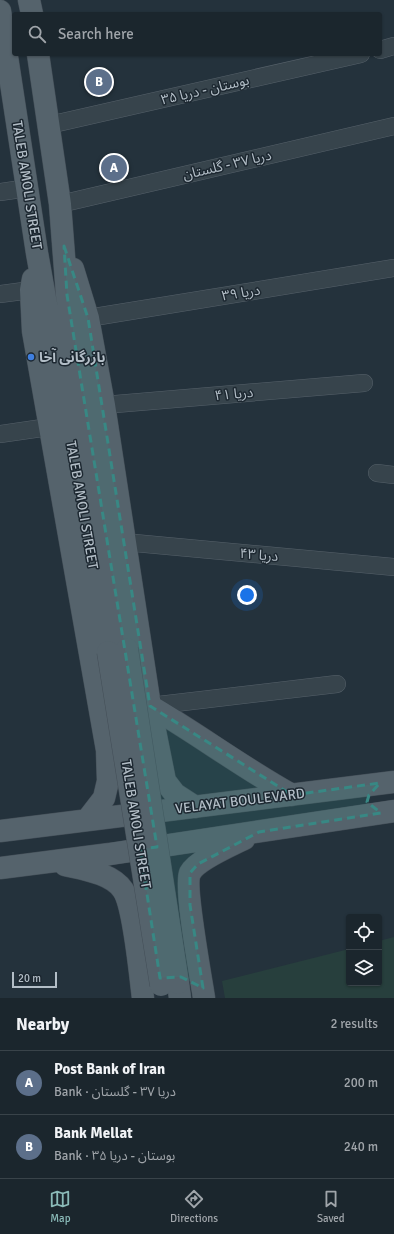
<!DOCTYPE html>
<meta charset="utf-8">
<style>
body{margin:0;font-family:Signika,"Noto Sans Arabic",sans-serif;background:#242e35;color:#f1f3f6}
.controls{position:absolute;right:12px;bottom:12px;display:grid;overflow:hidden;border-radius:4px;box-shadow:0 1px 3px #0004}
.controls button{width:36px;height:36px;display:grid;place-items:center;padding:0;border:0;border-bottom:1px solid #394349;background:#1b262d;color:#f1f3f6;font:20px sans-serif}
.scale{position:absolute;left:12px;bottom:10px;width:45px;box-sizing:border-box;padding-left:4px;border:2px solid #b3bec7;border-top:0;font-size:11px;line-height:14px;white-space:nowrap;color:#b3bec7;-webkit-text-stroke:3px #1d2831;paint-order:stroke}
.you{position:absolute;left:247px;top:595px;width:14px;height:14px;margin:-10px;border:3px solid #fff;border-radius:50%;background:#1a73e8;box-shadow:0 0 0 6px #1a73e833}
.badge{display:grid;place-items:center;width:26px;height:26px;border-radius:50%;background:#8bbbb9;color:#fff;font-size:13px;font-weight:700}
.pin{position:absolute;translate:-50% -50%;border:2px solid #fff;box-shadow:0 1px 4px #0006}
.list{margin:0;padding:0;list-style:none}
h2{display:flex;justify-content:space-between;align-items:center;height:52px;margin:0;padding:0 16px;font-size:17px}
h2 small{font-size:13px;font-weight:400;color:#a0a5aa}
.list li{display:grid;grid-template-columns:26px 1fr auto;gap:12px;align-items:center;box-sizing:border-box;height:64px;padding:0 16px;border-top:1px solid #394349}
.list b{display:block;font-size:15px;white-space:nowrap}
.list p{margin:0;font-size:13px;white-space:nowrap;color:#a0a5aa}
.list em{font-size:13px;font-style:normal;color:#a0a5aa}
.icon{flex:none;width:22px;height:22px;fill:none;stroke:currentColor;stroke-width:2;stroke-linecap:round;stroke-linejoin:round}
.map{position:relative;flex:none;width:394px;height:998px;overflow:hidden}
.search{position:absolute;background:#1b262d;box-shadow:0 1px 3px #0004;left:12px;right:12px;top:12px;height:44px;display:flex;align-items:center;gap:10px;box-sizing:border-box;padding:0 14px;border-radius:4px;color:#a0a5aa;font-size:15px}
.sheet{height:180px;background:#1b262d}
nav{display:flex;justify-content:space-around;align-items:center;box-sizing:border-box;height:56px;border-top:1px solid #394349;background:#1b262d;font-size:11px;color:#a0a5aa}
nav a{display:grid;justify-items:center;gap:2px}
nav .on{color:#8bbbb9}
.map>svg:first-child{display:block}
</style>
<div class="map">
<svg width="394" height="998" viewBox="0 0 394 998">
<rect width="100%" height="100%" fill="#24323c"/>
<path fill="#273f3d" d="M 394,937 L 394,998 L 225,998 L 222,981 L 349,949 L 349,983 L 379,983 L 379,941 Z"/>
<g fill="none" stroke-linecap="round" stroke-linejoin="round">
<defs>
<path id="minor" d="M 380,50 L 394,46
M 49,125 L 361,54
M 0,192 L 28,188
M 60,204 L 394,126
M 0,294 L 31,290
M 88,318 L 394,268
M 104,405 L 364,383
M 0,434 L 49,427
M 377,473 L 394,475
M 124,542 L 394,567
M 150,706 L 337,684"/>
<path id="primary" d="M 29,0 L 32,14
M 0,11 L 37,253 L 108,652
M 38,54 L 60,204 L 67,295 L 101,509 L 127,649
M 73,269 L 88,318 L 104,405 L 150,706 L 165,781 L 175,794 L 195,807
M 33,279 L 31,290 L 33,331 L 107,750 L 108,781 L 104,798 L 87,820
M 150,706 C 198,734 243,768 292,795
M 0,831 L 394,782
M 65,865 C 82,869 112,873 123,890 C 134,906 140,975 143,998
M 0,868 L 110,854 L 394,811
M 178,983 L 180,998
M 204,998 C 201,978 184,886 190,873 C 197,860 230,846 244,839"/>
</defs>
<use href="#minor" stroke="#56616a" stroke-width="18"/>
<use href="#primary" stroke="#444f58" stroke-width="23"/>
<use href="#minor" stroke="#37444c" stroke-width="17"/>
<use href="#primary" stroke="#55636c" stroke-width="22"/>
<defs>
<path id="primary-bridge" d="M 127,649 L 178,983
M 108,652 L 161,985"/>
</defs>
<use href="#primary-bridge" stroke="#444f58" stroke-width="23" stroke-linecap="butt"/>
<use href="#primary-bridge" stroke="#55636c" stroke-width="22"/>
</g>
<path fill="#388884" fill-opacity="0.2" stroke="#388884" stroke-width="3" stroke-dasharray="8 5" stroke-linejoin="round" d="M 64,246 L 88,318 L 150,706 L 292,795 L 380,783 L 369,795 L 367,802 L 381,813 L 259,832 L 198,864 L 190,873 L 190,905 L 203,988 L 181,977 L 160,978 L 140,849 L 157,847 L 67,295 Z"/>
<circle fill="#3f7fe0" stroke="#1d2831" stroke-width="1.5" cx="31" cy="357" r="4"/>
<g text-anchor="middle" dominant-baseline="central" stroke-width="3" stroke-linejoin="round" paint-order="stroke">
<g font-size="14" fill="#b3bec7" stroke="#1d2831">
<text transform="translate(205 90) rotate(-13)">بوستان - دریا ۳۵</text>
<text transform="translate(227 165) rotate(-13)">دریا ۳۷ - گلستان</text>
<text transform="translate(27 185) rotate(81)">TALEB AMOLI STREET</text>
<text transform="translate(241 293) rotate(-9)">دریا ۳۹</text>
<text transform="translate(234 394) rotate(-5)">دریا ۴۱</text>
<text transform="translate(82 505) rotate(80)">TALEB AMOLI STREET</text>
<text transform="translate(259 555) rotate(5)">دریا ۴۳</text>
<text transform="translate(240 801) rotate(-7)">VELAYAT BOULEVARD</text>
<text transform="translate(136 824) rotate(81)">TALEB AMOLI STREET</text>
</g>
<g font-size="14" font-weight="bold" fill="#b3bec7" stroke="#1d2831" text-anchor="start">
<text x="39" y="357">بازرگانی آخا</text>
</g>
</g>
</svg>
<div class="controls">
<button><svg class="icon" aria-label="locate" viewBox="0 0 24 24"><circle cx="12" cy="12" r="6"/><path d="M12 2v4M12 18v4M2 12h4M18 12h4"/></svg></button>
<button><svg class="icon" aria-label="layers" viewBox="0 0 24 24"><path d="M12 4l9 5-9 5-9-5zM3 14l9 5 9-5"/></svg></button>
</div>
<div class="scale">20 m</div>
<div class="you"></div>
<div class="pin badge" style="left:114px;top:168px;background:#5c6f8a">A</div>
<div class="pin badge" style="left:99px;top:82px;background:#5c6f8a">B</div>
<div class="search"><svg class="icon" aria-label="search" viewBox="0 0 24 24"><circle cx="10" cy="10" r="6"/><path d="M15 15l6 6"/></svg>Search here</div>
</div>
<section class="sheet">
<h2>Nearby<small>2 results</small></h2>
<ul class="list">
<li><span class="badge" style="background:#5c6f8a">A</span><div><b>Post Bank of Iran</b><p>Bank · دریا ۳۷ - گلستان</p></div><em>200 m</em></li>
<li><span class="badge" style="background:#5c6f8a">B</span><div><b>Bank Mellat</b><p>Bank · بوستان - دریا ۳۵</p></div><em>240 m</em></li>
</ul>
</section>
<nav>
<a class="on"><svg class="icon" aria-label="map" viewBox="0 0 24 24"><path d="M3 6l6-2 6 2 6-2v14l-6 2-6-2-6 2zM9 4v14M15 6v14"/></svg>Map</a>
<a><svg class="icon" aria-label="directions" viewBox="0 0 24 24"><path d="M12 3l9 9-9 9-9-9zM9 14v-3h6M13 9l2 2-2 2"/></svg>Directions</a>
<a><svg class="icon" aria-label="saved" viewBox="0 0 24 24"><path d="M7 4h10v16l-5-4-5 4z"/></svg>Saved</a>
</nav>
